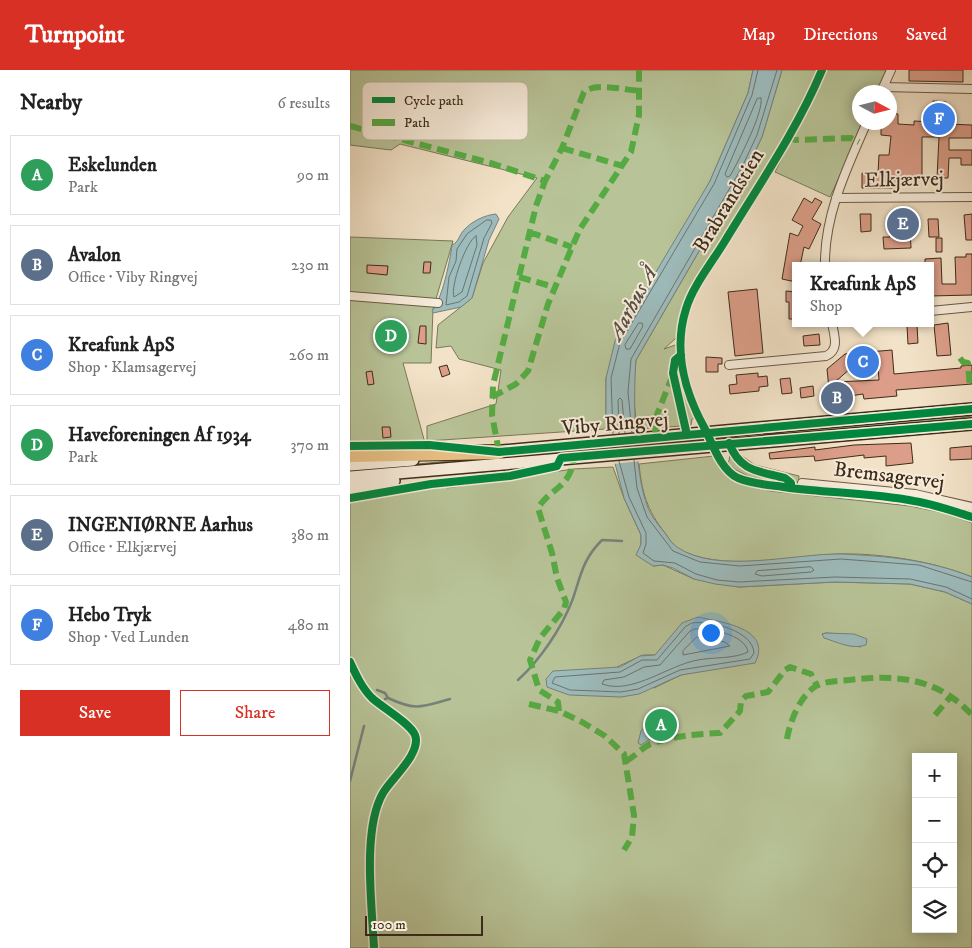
<!DOCTYPE html>
<meta charset="utf-8">
<style>
body{margin:0;font-family:"IM FELL DW Pica",serif;background:#f6f6f6;color:#222}
.controls{position:absolute;right:15px;bottom:15px;display:grid;overflow:hidden;border-radius:0px;box-shadow:0 2px 12px #0003}
.controls button{width:45px;height:45px;display:grid;place-items:center;padding:0;border:0;border-bottom:1px solid #e0e0e0;background:#fff;color:#222;font:25px sans-serif}
.compass{position:absolute;left:502px;top:15px;width:45px;height:45px;border-radius:50%;background:#fff;box-shadow:0 2px 12px #0003;rotate:97deg}
.scale{position:absolute;left:15px;bottom:12px;width:118px;box-sizing:border-box;padding-left:5px;border:2px solid #3e2c1b;border-top:0;font-size:14px;line-height:18px;white-space:nowrap;color:#3e2c1b;-webkit-text-stroke:4px #f7ecdb;paint-order:stroke}
.you{position:absolute;left:360px;top:562px;width:18px;height:18px;margin:-12px;border:4px solid #fff;border-radius:50%;background:#1a73e8;box-shadow:0 0 0 8px #1a73e833}
.badge{display:grid;place-items:center;width:32px;height:32px;border-radius:50%;background:#d93025;color:#fff;font-size:16px;font-weight:700}
.pin{position:absolute;translate:-50% -50%;border:2px solid #fff;box-shadow:0 1px 5px #0006}
.popup{position:absolute;left:442px;top:192px;width:142px;height:65px;box-sizing:border-box;display:grid;place-content:center;border-radius:0px;background:#fff;filter:drop-shadow(0 1px 4px #0005);font-size:16px;white-space:nowrap;color:#767676}
.popup b{font-size:19px;color:#222}
.popup::after{content:'';position:absolute;left:50%;top:100%;margin-left:-10px;border:10px solid transparent;border-top-color:#fff}
.list{margin:0;padding:0;list-style:none}
h2{display:flex;justify-content:space-between;align-items:center;height:65px;margin:0;padding:0 20px;font-size:21px}
h2 small{font-size:16px;font-weight:400;color:#767676}
.list li{display:grid;grid-template-columns:32px 1fr auto;gap:15px;align-items:center;box-sizing:border-box;height:80px;margin:0 10px 10px;padding:0 10px;border:1px solid #e0e0e0;border-radius:0px}
.list b{display:block;font-size:19px;white-space:nowrap}
.list p{margin:0;font-size:16px;white-space:nowrap;color:#767676}
.list em{font-size:16px;font-style:normal;color:#767676}
.actions{display:flex;gap:10px;padding:15px 20px}
.actions a{flex:1;padding:11px 0;border:1px solid #d93025;border-radius:0px;text-align:center;font-size:18px;color:#d93025}
.actions .main{background:#d93025;color:#fff}
.icon{flex:none;width:28px;height:28px;fill:none;stroke:currentColor;stroke-width:2;stroke-linecap:round;stroke-linejoin:round}
.map{position:relative;flex:none;width:622px;height:878px;overflow:hidden}
header{display:flex;align-items:center;gap:30px;box-sizing:border-box;height:70px;padding:0 25px;background:#d93025;color:#fff}
header strong{font-size:24px}
nav{display:flex;gap:28px;margin-inline-start:auto;font-size:18px}
main{display:flex}
aside{flex:1;background:#fff}
.map>svg:first-child{display:block}
</style>
<header>
<strong>Turnpoint</strong>
<nav><a>Map</a><a>Directions</a><a>Saved</a></nav>
</header>
<main>
<aside>
<h2>Nearby<small>6 results</small></h2>
<ul class="list">
<li><span class="badge" style="background:#2e9e5b">A</span><div><b>Eskelunden</b><p>Park</p></div><em>90 m</em></li>
<li><span class="badge" style="background:#5c6f8a">B</span><div><b>Avalon</b><p>Office · Viby Ringvej</p></div><em>230 m</em></li>
<li><span class="badge" style="background:#3f7fe0">C</span><div><b>Kreafunk ApS</b><p>Shop · Klamsagervej</p></div><em>260 m</em></li>
<li><span class="badge" style="background:#2e9e5b">D</span><div><b>Haveforeningen Af 1934</b><p>Park</p></div><em>370 m</em></li>
<li><span class="badge" style="background:#5c6f8a">E</span><div><b>INGENIØRNE Aarhus</b><p>Office · Elkjærvej</p></div><em>380 m</em></li>
<li><span class="badge" style="background:#3f7fe0">F</span><div><b>Hebo Tryk</b><p>Shop · Ved Lunden</p></div><em>480 m</em></li>
</ul>
<div class="actions"><a class="main">Save</a><a>Share</a></div>
</aside>
<div class="map">
<svg width="622" height="878" viewBox="0 0 622 878">
<rect width="100%" height="100%" fill="#f2e2c7"/>
<filter id="stains"><feTurbulence type="fractalNoise" baseFrequency=".004" numOctaves="4"/><feColorMatrix values="0 0 0 0 .2 0 0 0 0 .09 0 0 0 0 .02 0 0 0 .5 -.17"/></filter>
<radialGradient id="worn" r=".72"><stop offset=".6" stop-color="#630" stop-opacity="0"/><stop offset="1" stop-color="#630" stop-opacity=".3"/></radialGradient>
<path fill="#b8c498" stroke="#7b785a" fill-rule="evenodd" d="M 0,0 L 403,0 L 398,23 L 360,111 L 256,308 L 256,359 L 77,371 L 77,356 L 146,334 L 151,300 L 109,289 L 101,276 L 86,278 L 88,255 L 122,228 L 133,193 L 158,147 L 187,108 L 50,74 L 41,80 L 0,75 Z
M 432,0 L 468,0 L 429,77 L 333,235 L 326,268 L 314,279 L 328,274 C 329,285 320,290 320,301 L 332,356 L 287,359 L 283,322 L 286,290 L 396,100 L 412,67 Z
M 476,0 L 538,0 L 528,22 L 510,22 L 510,52 L 514,53 L 480,127 L 425,102 Z
M 0,167 L 103,171 L 83,239 L 81,293 L 53,293 L 75,373 L 0,372 Z
M 326,293 L 329,293 L 333,318 L 346,347 L 342,349 L 341,355 L 339,355 L 328,315 Z
M 622,344 L 622,346 L 597,350 L 282,377 L 282,375 Z
M 267,376 L 267,379 L 0,402 L 0,400 Z
M 388,383 L 405,395 L 449,406 L 448,417 L 442,416 L 439,408 L 404,398 L 389,387 Z
M 380,384 L 395,397 L 435,410 L 430,413 L 400,407 L 386,400 L 377,393 L 379,391 Z
M 364,386 L 382,408 L 420,421 L 560,436 L 594,443 L 622,453 L 622,507 C 582,491 531,483 488,484 C 441,486 369,503 327,478 C 322,475 319,468 315,463 C 297,440 292,423 289,394 Z
M 263,397 L 274,428 L 291,465 L 291,474 L 303,496 L 313,495 L 344,509 L 389,517 L 485,512 L 560,514 L 595,522 L 622,534 L 622,878 L 0,878 L 0,431 L 71,417 L 96,415 L 97,418 L 223,399 ZM 476,563 L 504,565 L 511,577 L 497,575 L 472,564 ZM 293,585 L 305,585 L 350,601 L 331,605 L 304,618 L 267,597 ZM 566,687 L 603,687 L 603,859 L 566,859 Z"/>
<path fill="#9dbcbd" stroke="#77827c" d="M 403,0 L 432,0 L 412,67 L 396,100 L 286,290 C 283,325 284,415 301,444 C 305,451 310,457 315,463 C 318,467 322,474 327,477 C 367,505 445,483 492,484 C 537,486 580,490 622,507 L 622,534 L 595,522 L 560,514 L 485,512 L 389,517 L 365,514 L 344,509 L 323,498 L 313,495 L 303,496 L 286,485 L 291,474 L 291,465 L 274,428 L 256,359 L 256,308 L 265,271 L 360,111 L 398,23 Z
M 146,144 L 149,149 L 139,170 L 122,228 L 111,237 L 83,243 L 82,241 C 92,230 100,191 102,175 C 109,172 109,165 114,160 C 122,151 135,145 146,144 Z
M 348,547 C 371,552 423,558 405,593 L 331,605 L 289,624 L 271,627 L 219,625 L 197,617 L 196,609 L 203,601 L 270,597 L 290,586 L 305,585 L 332,553 Z
M 476,563 L 504,564 L 517,569 L 516,575 C 502,580 487,572 474,568 L 472,564 Z
M 296,655 L 302,656 L 305,662 L 300,669 L 291,675 L 288,673 L 291,661 Z"/>
<path fill="#f2e2c7" d="M 289,360 L 292,391 L 262,394 L 256,363 Z"/>
<g fill="none" stroke-linecap="round" stroke-linejoin="round">
<path stroke="#6e746c" stroke-width="1" d="M 411,28 C 414,42 388,92 380,106 L 377,107 L 375,104 L 407,29 Z
M 137,150 L 141,150 L 142,153 L 134,168 L 117,226 L 109,232 L 96,235 L 99,207 L 106,191 L 107,179 L 117,164 Z
M 126,166 L 127,175 L 112,222 L 104,227 C 100,217 116,171 126,166 Z
M 289,253 L 292,253 L 293,256 L 280,279 L 276,279 L 275,275 Z
M 282,363 L 278,322 L 281,289 L 392,97 L 407,65 L 427,0
M 263,364 L 261,308 L 270,273 L 364,114 L 402,25 L 408,0
M 269,364 L 268,330 L 270,328 L 272,330 L 275,363
M 284,390 L 287,418 L 297,447 L 323,481 L 350,492 L 390,496 L 491,489 L 569,495 L 622,512
M 269,391 L 279,427 L 296,463 L 296,474 L 293,483 L 304,491 L 325,493 L 346,504 L 367,510 L 389,512 L 485,507 L 560,509 L 596,517 L 622,529
M 461,497 L 464,500 L 461,502 L 412,506 L 405,504 L 407,501 Z
M 342,553 C 361,550 403,561 404,583 L 400,589 L 330,600 L 288,619 L 271,622 L 220,620 L 202,613 L 205,607 L 270,602 L 292,590 L 307,590 L 335,557 Z
M 345,559 C 359,558 395,564 398,582 C 384,589 363,587 348,590 C 318,595 283,625 252,614 L 254,610 L 274,607 L 294,597 L 310,595 L 339,562 Z
M 347,567 L 375,572 L 380,576 L 333,585 L 333,581 Z"/>
<path stroke="#77827c" stroke-width="2.5" d="M 168,610 C 190,590 211,559 222,531 C 231,506 232,490 252,470 L 272,471
M 27,620 L 35,623 L 38,628
M 35,629 L 38,628 C 66,641 71,637 100,629
M 0,711 L 14,656"/>
</g>
<path fill="#dc9e89" stroke="#3e2c1b" fill-rule="evenodd" d="M 559,0 L 613,0 L 613,12 L 559,11 Z
M 583,31 L 596,32 L 596,54 L 622,55 L 622,68 L 599,68 L 599,80 L 622,80 L 622,95 L 611,95 L 611,88 L 599,88 L 598,108 L 587,108 L 589,67 L 572,67 L 572,109 L 549,109 L 549,118 L 512,118 L 512,103 L 528,103 L 529,85 L 539,85 L 541,66 L 531,65 L 531,54 L 540,52 L 540,44 L 548,44 L 548,54 L 564,55 L 564,51 L 583,52 Z
M 454,128 L 462,133 L 465,128 L 472,132 L 462,149 L 471,154 L 459,179 L 454,177 L 450,196 L 446,196 L 446,212 L 432,209 L 440,163 L 448,166 L 453,156 L 442,150 Z
M 559,142 L 561,178 L 534,179 L 533,167 L 540,167 L 540,143 Z
M 510,144 L 521,144 L 521,161 L 511,162 Z
M 622,144 L 622,170 L 616,170 L 614,145 Z
M 578,149 L 588,149 L 589,167 L 579,167 Z
M 586,168 L 592,168 L 592,182 L 586,182 Z
M 616,184 L 622,184 L 622,225 L 580,226 L 580,196 L 575,196 L 575,189 L 591,188 L 592,214 L 606,214 L 605,187 L 616,187 Z
M 74,192 L 81,192 L 80,203 L 73,203 Z
M 17,195 L 38,196 L 37,205 L 17,203 Z
M 407,219 L 413,283 L 385,286 L 378,222 Z
M 436,221 L 446,222 L 446,249 L 439,249 L 439,232 L 436,232 Z
M 598,253 L 601,285 L 587,286 L 584,255 Z
M 567,255 L 568,273 L 558,274 L 557,256 Z
M 70,256 L 76,256 L 76,274 L 68,273 Z
M 469,264 L 470,275 L 454,276 L 453,266 Z
M 542,280 L 544,304 L 611,298 L 611,296 L 622,295 L 622,314 L 546,320 L 547,326 L 514,329 L 513,324 L 480,329 L 477,299 L 495,284 ZM 528,296 L 529,310 L 485,312 L 501,298 Z
M 356,287 L 372,288 L 372,294 L 368,294 L 368,302 L 356,302 Z
M 97,295 L 100,304 L 92,307 L 89,297 Z
M 22,301 L 24,314 L 18,315 L 16,302 Z
M 408,303 L 408,307 L 417,306 L 418,316 L 409,317 L 409,321 L 380,324 L 379,315 L 387,314 L 386,305 Z
M 440,308 L 442,323 L 432,324 L 430,309 Z
M 463,316 L 464,326 L 451,328 L 450,318 Z
M 32,357 L 40,357 L 41,367 L 33,368 Z
M 561,373 L 563,393 L 536,396 L 536,386 L 514,388 L 514,385 L 465,391 L 464,386 L 420,389 L 419,383 L 465,377 L 465,380 L 504,375 Z
M 622,376 L 622,389 L 600,390 L 600,378 Z"/>
<g fill="none" stroke-linecap="round" stroke-linejoin="round">
<defs>
<path id="street" d="M 533,17 L 622,19
M 531,22 L 541,0
M 486,128 L 622,127
M 475,196 C 474,145 497,98 517,52
M 0,226 L 88,233
M 580,241 L 622,237
M 379,295 L 476,286 C 490,280 484,265 482,253
M 452,413 L 565,424 L 622,437"/>
<path id="secondary" d="M 141,382 L 622,339
M 0,395 L 63,390
M 0,407 L 622,354
M 0,418 L 44,411"/>
<path id="highway" d="M 0,385 L 149,382"/>
</defs>
<use href="#street" stroke="#6b5a46" stroke-width="10"/>
<use href="#secondary" stroke="#3e2c1b" stroke-width="14"/>
<use href="#highway" stroke="#3e2c1b" stroke-width="16"/>
<use href="#street" stroke="#f7ecdb" stroke-width="8"/>
<use href="#secondary" stroke="#f7ecdb" stroke-width="11"/>
<use href="#highway" stroke="#e9c184" stroke-width="14"/>
<path stroke="#55ab43" stroke-width="6" stroke-dasharray="12 6" stroke-linecap="butt" d="M 0,56 L 141,93 L 195,111 L 212,78 L 234,22 C 245,12 275,20 291,21
M 438,66 L 445,70 L 501,68 L 509,72
M 212,78 L 273,96
M 179,162 L 222,177
M 169,207 L 204,217
M 610,288 L 613,292 L 618,293 L 620,318
M 142,327 L 166,314 L 178,301 L 198,234 L 222,177 L 230,159 L 281,82 L 289,45 L 289,0
M 305,368 L 306,347 L 322,307
M 149,382 L 142,345 L 143,315 L 186,136 L 195,111
M 179,634 L 209,641 L 232,652 L 255,666 L 274,684 L 284,745 L 282,767 L 274,780
M 209,641 L 208,632 L 189,620 L 180,590 L 190,568 L 214,539 L 216,532 L 207,508 L 202,483 L 188,438 C 200,418 221,418 224,387
M 585,645 L 602,625
M 437,669 C 440,651 450,626 466,616 C 475,611 489,611 499,610 C 547,604 588,608 622,645
M 276,691 C 286,686 293,676 303,673 C 324,666 347,664 370,663 L 390,641 L 391,631 L 396,626 L 418,622 L 435,600 L 440,597 L 461,604 L 467,616"/>
<defs>
<path id="cycleway" d="M 472,0 C 447,60 409,115 375,171 C 363,191 342,217 336,239 C 323,280 335,323 355,359 C 363,375 371,400 388,408 C 405,415 423,415 440,418 C 481,423 523,423 564,431 C 583,434 603,441 622,447
M 331,285 L 325,290 L 323,303 L 337,365
M 379,373 C 390,402 409,401 435,408 L 441,413 L 441,418
M 0,376 L 79,375 L 149,382 L 622,339
M 0,428 L 81,414 L 160,406 L 207,396 L 211,388 L 622,354
M 0,592 C 6,605 12,618 22,628 C 33,638 60,653 65,665 C 72,683 41,709 33,723 C 12,759 22,836 24,878"/>
</defs>
<use href="#cycleway" stroke="#f7ecdb" stroke-width="11"/>
<use href="#cycleway" stroke="#00873e" stroke-width="8"/>
</g>
<g text-anchor="middle" dominant-baseline="central" stroke-width="4" stroke-linejoin="round" paint-order="stroke">
<g font-size="21" fill="#3e2c1b" stroke="#f7ecdb">
<text transform="translate(554 110) rotate(-1)">Elkjærvej</text>
<text transform="translate(379 131) rotate(-59)">Brabrandstien</text>
<text transform="translate(265 354) rotate(-5)">Viby Ringvej</text>
<text transform="translate(539 406) rotate(7)">Bremsagervej</text>
</g>
<g font-size="22" font-style="italic" fill="#565044" stroke="#f7ecdb">
<text transform="translate(283 233) rotate(-62)">Aarhus Å</text>
</g>
</g>
<rect x="12" y="12" width="166" height="58" rx="8" fill="#f7ecdb" stroke="#c0b2a1" stroke-width="1"/>
<rect x="22" y="27" width="23" height="6" fill="#00873e"/>
<rect x="22" y="49" width="23" height="7" fill="#55ab43"/>
<g font-size="14" fill="#3e2c1b">
<text x="54" y="35">Cycle path</text>
<text x="54" y="57">Path</text>
</g>
<rect width="100%" height="100%" filter="url(#stains)"/>
<rect width="100%" height="100%" fill="url(#worn)"/>
</svg>
<div class="controls">
<button>+</button>
<button>−</button>
<button><svg class="icon" aria-label="locate" viewBox="0 0 24 24"><circle cx="12" cy="12" r="6"/><path d="M12 2v4M12 18v4M2 12h4M18 12h4"/></svg></button>
<button><svg class="icon" aria-label="layers" viewBox="0 0 24 24"><path d="M12 4l9 5-9 5-9-5zM3 14l9 5 9-5"/></svg></button>
</div>
<svg class="compass" viewBox="-18 -18 36 36"><path d="M0-13l5 13h-10z" fill="#e53935"/><path d="M0 13l5-13h-10z" fill="#767676"/></svg>
<div class="scale">100 m</div>
<div class="you"></div>
<div class="pin badge" style="left:311px;top:655px;background:#2e9e5b">A</div>
<div class="pin badge" style="left:487px;top:328px;background:#5c6f8a">B</div>
<div class="pin badge" style="left:513px;top:292px;background:#3f7fe0">C</div>
<div class="popup"><b>Kreafunk ApS</b>Shop</div>
<div class="pin badge" style="left:41px;top:266px;background:#2e9e5b">D</div>
<div class="pin badge" style="left:553px;top:154px;background:#5c6f8a">E</div>
<div class="pin badge" style="left:589px;top:49px;background:#3f7fe0">F</div>
</div>
</main>
